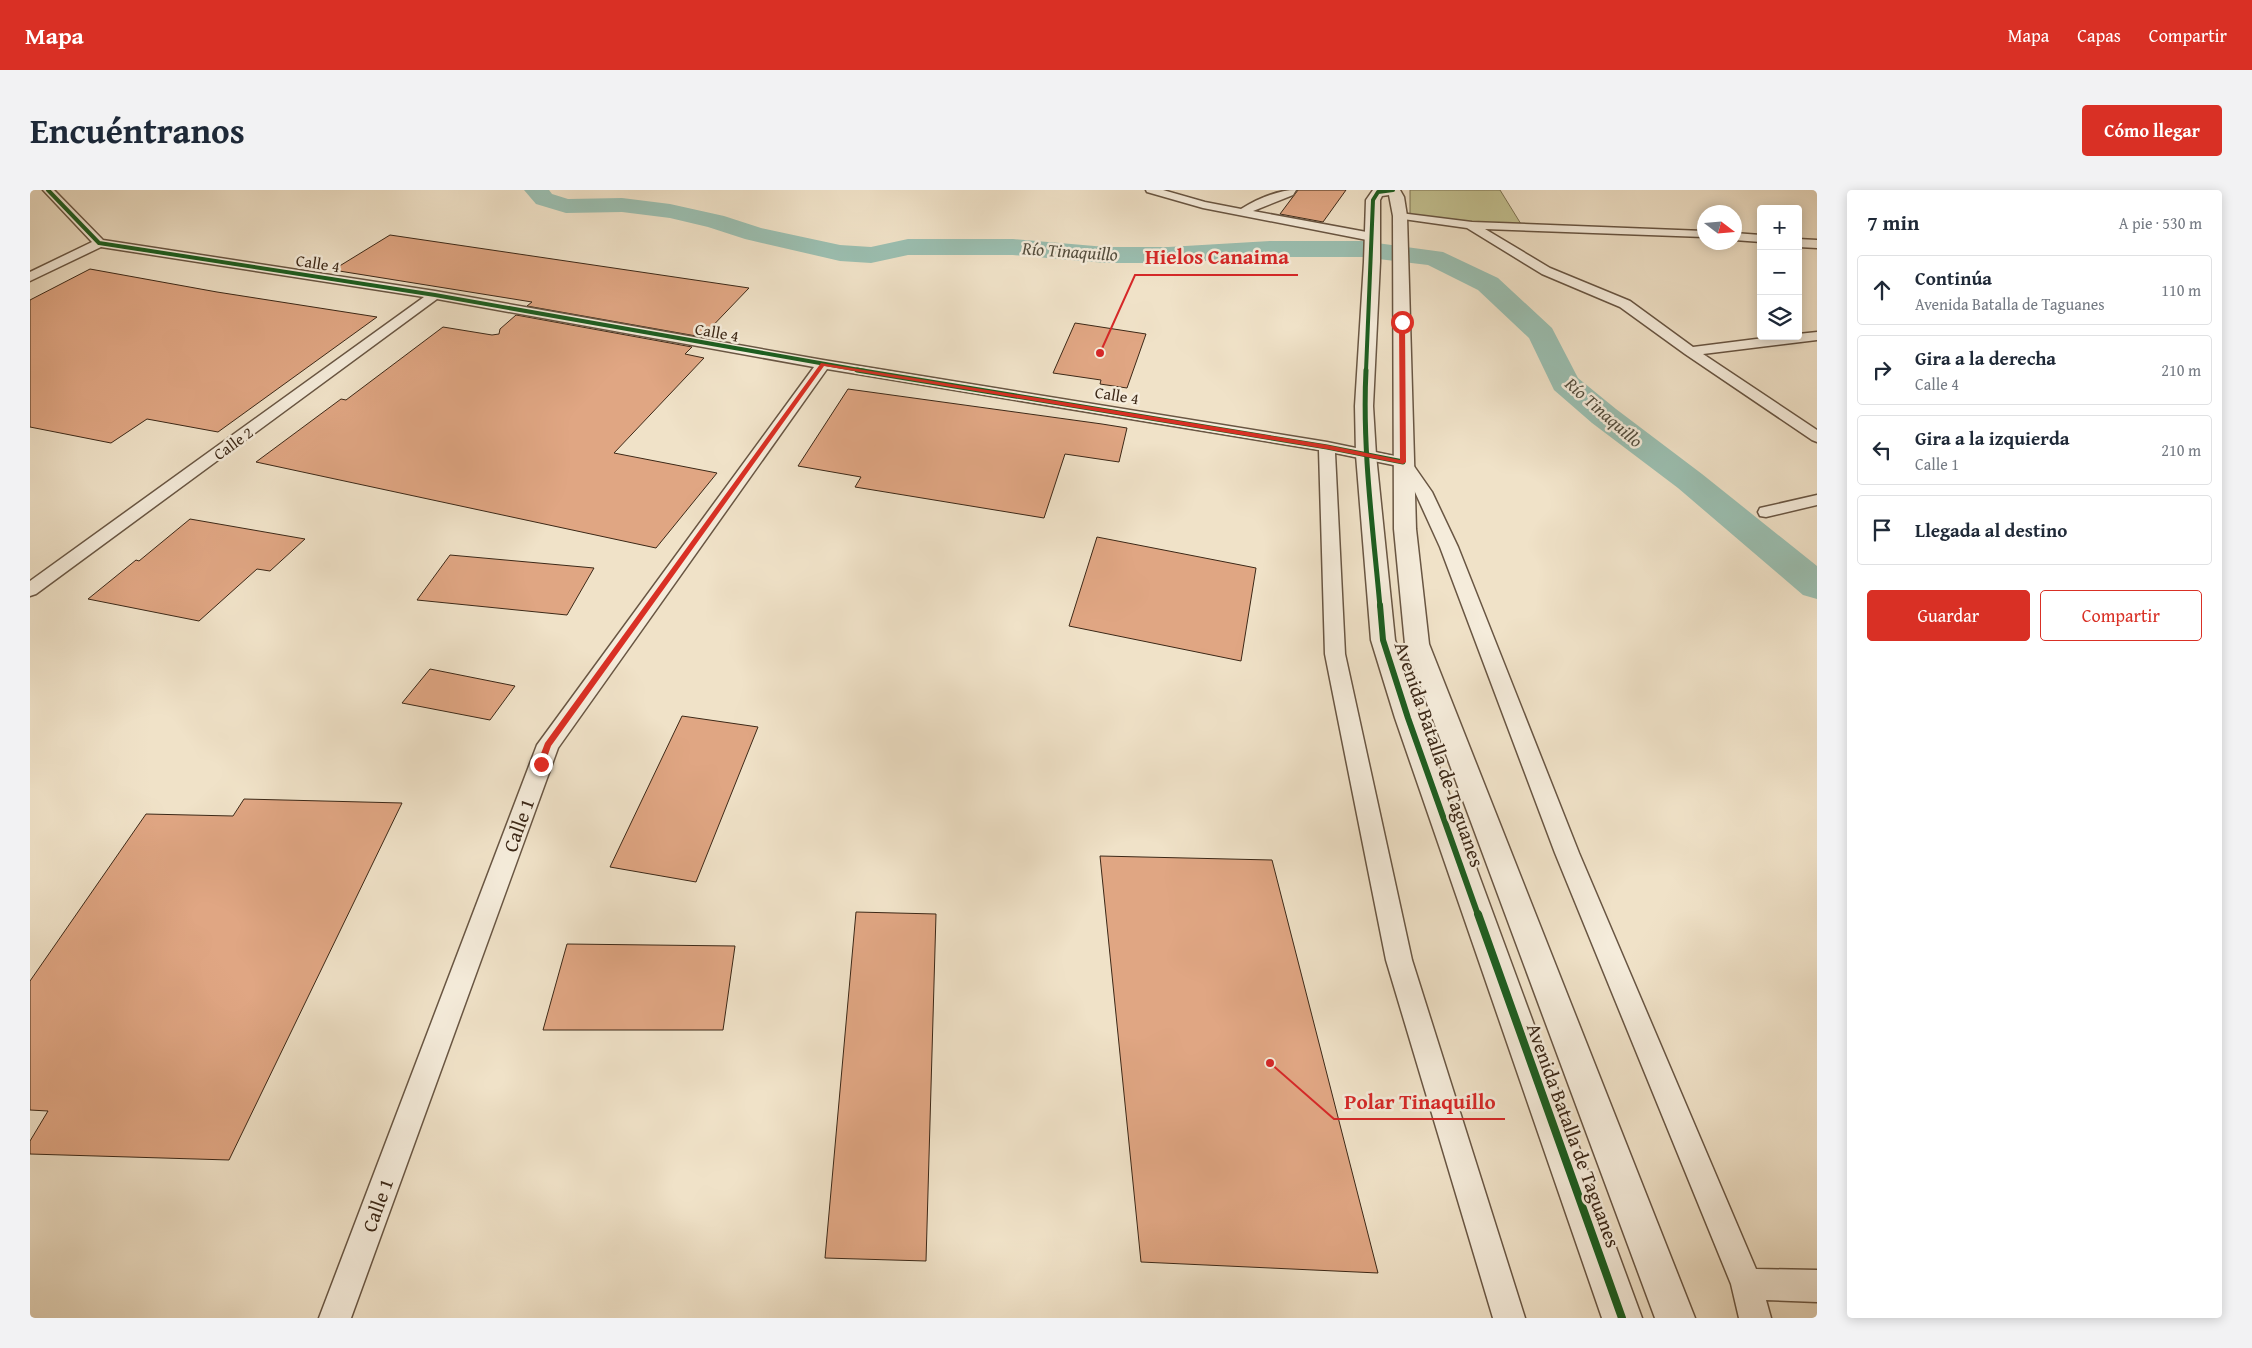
<!DOCTYPE html>
<html lang="es">
<meta charset="utf-8">
<style>
body{margin:0;font-family:"Gentium Book Plus",serif;background:#f2f2f3;color:#1f2937}
.controls{position:absolute;right:15px;top:15px;display:grid;overflow:hidden;border-radius:5px;box-shadow:0 2px 12px #0003}
.controls button{width:45px;height:45px;display:grid;place-items:center;padding:0;border:0;border-bottom:1px solid #e0e1e3;background:#fff;color:#1f2937;font:25px sans-serif}
.compass{position:absolute;left:1667px;top:15px;width:45px;height:45px;border-radius:50%;background:#fff;box-shadow:0 2px 12px #0003;rotate:106deg}
.stop{position:absolute;width:15px;height:15px;margin:-11px;border:4px solid #d93025;border-radius:50%;background:#fff}
.stop.end{background:#d93025;border-color:#fff;box-shadow:0 1px 5px #0008}
.list{margin:0;padding:0;list-style:none}
h2{display:flex;justify-content:space-between;align-items:center;height:65px;margin:0;padding:0 20px;font-size:21px}
h2 small{font-size:16px;font-weight:400;color:#747a83}
.list li{display:grid;grid-template-columns:32px 1fr auto;gap:15px;align-items:center;box-sizing:border-box;height:70px;margin:0 10px 10px;padding:0 10px;border:1px solid #e0e1e3;border-radius:5px}
.list b{display:block;font-size:19px;white-space:nowrap}
.list p{margin:0;font-size:16px;white-space:nowrap;color:#747a83}
.list em{font-size:16px;font-style:normal;color:#747a83}
.actions{display:flex;gap:10px;padding:15px 20px}
.actions a{flex:1;padding:11px 0;border:1px solid #d93025;border-radius:5px;text-align:center;font-size:18px;color:#d93025}
.actions .main{background:#d93025;color:#fff}
.icon{flex:none;width:28px;height:28px;fill:none;stroke:currentColor;stroke-width:2;stroke-linecap:round;stroke-linejoin:round}
.map{position:relative;flex:none;width:1787px;height:1128px;overflow:hidden;border-radius:5px}
header{display:flex;align-items:center;gap:30px;box-sizing:border-box;height:70px;padding:0 25px;background:#d93025;color:#fff}
header strong{font-size:24px}
nav{display:flex;gap:28px;margin-inline-start:auto;font-size:18px}
.intro{display:flex;align-items:center;justify-content:space-between;box-sizing:border-box;height:120px;padding:0 30px}
h1{margin:0;font-size:35px}
.button{padding:12px 22px;border-radius:5px;background:#d93025;color:#fff;font-size:18px;font-weight:700}
main{display:flex;gap:30px;padding:0 30px}
aside{flex:1;background:#fff;border-radius:5px;box-shadow:0 2px 12px #0003}
.map>svg:first-child{display:block}
</style>
<header>
<strong>Mapa</strong>
<nav><a>Mapa</a><a>Capas</a><a>Compartir</a></nav>
</header>
<div class="intro"><h1>Encuéntranos</h1><a class="button">Cómo llegar</a></div>
<main>
<div class="map">
<svg width="1787" height="1128" viewBox="0 0 1787 1128">
<rect width="100%" height="100%" fill="#f0e2c8"/>
<filter id="stains"><feTurbulence type="fractalNoise" baseFrequency=".004" numOctaves="4"/><feColorMatrix values="0 0 0 0 .2 0 0 0 0 .09 0 0 0 0 .02 0 0 0 .5 -.17"/></filter>
<radialGradient id="worn" r=".72"><stop offset=".6" stop-color="#630" stop-opacity="0"/><stop offset="1" stop-color="#630" stop-opacity=".3"/></radialGradient>
<path fill="#c2c090" stroke="#7f7454" d="M 1380,0 L 1470,0 L 1491,34 L 1435,32 L 1380,25 Z"/>
<g fill="none" stroke-linecap="round" stroke-linejoin="round">
<path fill="#9bbfb1" fill-rule="evenodd" d="M 494,0 L 519,0 L 522,4 L 538,9 L 592,8 L 640,14 L 694,26 L 731,38 L 810,55 L 841,57 L 878,49 L 983,49 L 1076,57 L 1138,57 L 1240,51 L 1332,51 L 1413,62 L 1468,88 L 1522,138 L 1548,188 L 1586,219 L 1672,284 L 1787,376 L 1787,409 L 1773,405 L 1648,298 L 1562,233 L 1524,200 L 1499,148 L 1448,100 L 1398,75 L 1332,67 L 1240,67 L 1138,73 L 1076,73 L 983,65 L 878,65 L 841,73 L 810,71 L 715,49 L 678,37 L 640,28 L 592,22 L 536,23 L 506,14 Z"/>
</g>
<path fill="#e0a683" stroke="#3c2817" d="M 1268,0 L 1316,0 L 1293,32 L 1250,24 Z
M 360,45 L 719,98 L 672,147 L 497,116 L 502,112 L 303,80 Z
M 60,79 L 187,102 L 347,127 L 188,242 L 117,229 L 81,253 L 0,237 L 0,110 Z
M 486,125 L 662,157 L 655,164 L 674,168 L 584,263 L 687,283 L 626,358 L 226,272 L 311,209 L 316,210 L 413,137 L 462,145 L 469,144 L 470,139 Z
M 1045,133 L 1116,144 L 1097,198 L 1070,194 L 1071,190 L 1023,183 Z
M 818,199 L 1072,234 L 1097,238 L 1089,272 L 1035,264 L 1014,328 L 825,297 L 831,287 L 768,276 Z
M 160,329 L 275,349 L 240,381 L 227,379 L 169,431 L 58,409 L 106,370 L 109,371 Z
M 1067,347 L 1226,378 L 1211,471 L 1039,436 Z
M 420,365 L 564,378 L 537,425 L 387,410 Z
M 400,479 L 485,496 L 460,530 L 372,513 Z
M 652,526 L 728,537 L 666,692 L 580,677 Z
M 214,609 L 372,613 L 199,970 L 0,964 L 0,951 L 18,921 L 0,920 L 0,791 L 116,624 L 203,626 Z
M 1070,666 L 1242,670 L 1348,1083 L 1111,1072 Z
M 826,722 L 906,724 L 896,1071 L 795,1068 Z
M 537,754 L 705,756 L 693,840 L 513,840 Z"/>
<g fill="none" stroke-linecap="round" stroke-linejoin="round">
<defs>
<path id="minor" d="M 13,0 L 24,0 L 73,50 L 405,101 L 793,170 L 1297,252 L 1379,269 L 1402,302 L 1428,357 L 1549,663 L 1726,1079 L 1787,1080 L 1787,1112 L 1736,1110 L 1741,1128 L 1709,1128 L 1701,1094 L 1525,663 L 1410,357 L 1385,302 L 1368,276 L 1305,263 L 1315,464 L 1382,770 L 1495,1128 L 1463,1128 L 1356,770 L 1295,464 L 1289,260 L 797,179 L 528,558 L 321,1128 L 289,1128 L 507,555 L 784,177 L 407,109 L 6,404 L 0,406 L 0,391 L 394,107 L 71,57 L 0,91 L 0,82 L 62,52 Z
M 1116,0 L 1133,0 L 1175,12 L 1211,19 C 1227,9 1248,0 1266,0 L 1263,5 L 1223,21 L 1342,43 L 1348,47 L 1342,51 L 1173,18 L 1117,2 Z
M 1370,23 L 1442,32 L 1674,41 L 1674,47 L 1455,39 L 1520,78 L 1600,111 L 1663,157 L 1750,146 L 1768,146 L 1768,144 L 1787,142 L 1787,150 L 1673,164 L 1787,240 L 1787,252 L 1782,250 L 1655,164 L 1590,117 L 1512,84 L 1437,38 L 1366,28 L 1364,26 L 1366,24 Z
M 1704,43 L 1731,45 L 1731,52 L 1704,50 Z
M 1768,49 L 1787,50 L 1787,58 L 1768,57 Z
M 1787,305 L 1787,315 L 1736,327 L 1730,326 L 1728,322 L 1730,318 Z"/>
<path id="tertiary" d="M 1343,0 L 1370,0 L 1374,7 L 1377,26 L 1386,339 L 1399,454 L 1665,1128 L 1625,1128 L 1375,454 L 1364,339 L 1363,26 L 1359,5 L 1352,6 L 1350,10 L 1350,72 L 1343,216 L 1346,265 L 1365,450 L 1391,528 L 1612,1128 L 1572,1128 L 1365,528 L 1341,450 L 1326,265 L 1325,216 L 1334,72 L 1336,10 Z"/>
</defs>
<use href="#minor" stroke="#695643" stroke-width="3"/>
<use href="#tertiary" stroke="#695643" stroke-width="3"/>
<use href="#minor" fill="#f5ecdb" fill-rule="evenodd"/>
<use href="#tertiary" fill="#f5ecdb" fill-rule="evenodd"/>
<defs>
<path id="cycleway-far3" d="M 18,0 L 69,53 L 405,105 L 835,181
M 1336,181 L 1343,10 L 1348,2 L 1363,0"/>
<path id="cycleway-far2" d="M 827,180 L 1297,257 L 1373,272
M 1336,180 C 1332,259 1343,338 1350,417"/>
<path id="cycleway-far1" d="M 1350,415 L 1353,450 L 1378,528 L 1448,725"/>
<path id="cycleway" d="M 1448,724 L 1592,1128"/>
</defs>
<use href="#cycleway-far3" stroke="#f5ecdb" stroke-width="5.5"/>
<use href="#cycleway-far2" stroke="#f5ecdb" stroke-width="8"/>
<use href="#cycleway-far1" stroke="#f5ecdb" stroke-width="9"/>
<use href="#cycleway" stroke="#f5ecdb" stroke-width="11"/>
<use href="#cycleway-far3" stroke="#1b5e20" stroke-width="4"/>
<use href="#cycleway-far2" stroke="#1b5e20" stroke-width="5"/>
<use href="#cycleway-far1" stroke="#1b5e20" stroke-width="6"/>
<use href="#cycleway" stroke="#1b5e20" stroke-width="8"/>
</g>
<path fill="#d93025" d="M 1372,130 L 1375,132 L 1376,272 L 1373,274 L 1297,259 L 794,176 L 521,556 L 514,576 L 511,577 L 507,574 L 515,553 L 791,173 L 1297,255 L 1370,270 L 1369,132 Z"/>
<g text-anchor="middle" dominant-baseline="central" stroke-width="5" stroke-linejoin="round" paint-order="stroke">
<g font-size="16" fill="#3c2817" stroke="#f5ecdb">
<text transform="translate(288 73) rotate(9)">Calle 4</text>
<text transform="translate(687 142) rotate(10)">Calle 4</text>
<text transform="translate(1087 205) rotate(9)">Calle 4</text>
<text transform="translate(203 253) rotate(-36)">Calle 2</text>
</g>
<g font-size="18" font-style="italic" fill="#544e3e" stroke="#f5ecdb">
<text transform="translate(1040 61) rotate(4)">Río Tinaquillo</text>
<text transform="translate(1574 222) rotate(41)">Río Tinaquillo</text>
</g>
<g font-size="20" fill="#3c2817" stroke="#f5ecdb">
<text transform="translate(1410 564) rotate(71)">Avenida Batalla de Taguanes</text>
<text transform="translate(488 635) rotate(-70)">Calle 1</text>
<text transform="translate(1544 945) rotate(70)">Avenida Batalla de Taguanes</text>
<text transform="translate(347 1015) rotate(-70)">Calle 1</text>
</g>
</g>
<path fill="none" stroke="#d62828" stroke-width="2" d="M1070 163L1105 85H1268M1240 873L1304 929H1475"/>
<g fill="#d62828" stroke="#f5ecdb" stroke-width="2">
<circle cx="1070" cy="163" r="5"/>
<circle cx="1240" cy="873" r="5"/>
</g>
<g font-size="21" text-anchor="middle" font-weight="bold" fill="#d62828" stroke="#f5ecdb" stroke-width="5" stroke-linejoin="round" paint-order="stroke">
<text x="1187" y="74">Hielos Canaima</text>
<text x="1390" y="919">Polar Tinaquillo</text>
</g>
<rect width="100%" height="100%" filter="url(#stains)"/>
<rect width="100%" height="100%" fill="url(#worn)"/>
</svg>
<div class="controls">
<button>+</button>
<button>−</button>
<button><svg class="icon" aria-label="layers" viewBox="0 0 24 24"><path d="M12 4l9 5-9 5-9-5zM3 14l9 5 9-5"/></svg></button>
</div>
<svg class="compass" viewBox="-18 -18 36 36"><path d="M0-13l5 13h-10z" fill="#e53935"/><path d="M0 13l5-13h-10z" fill="#747a83"/></svg>
<div class="stop" style="left:1372px;top:132px"></div>
<div class="stop end" style="left:511px;top:574px"></div>
</div>
<aside>
<h2>7 min<small>A pie · 530 m</small></h2>
<ul class="list">
<li><svg class="icon" aria-label="ahead" viewBox="0 0 24 24"><path d="M12 20V5M6 11l6-6 6 6"/></svg><div><b>Continúa</b><p>Avenida Batalla de Taguanes</p></div><em>110 m</em></li>
<li><svg class="icon" aria-label="right" viewBox="0 0 24 24"><path d="M7 20v-9h11M14 6l5 5-5 5"/></svg><div><b>Gira a la derecha</b><p>Calle 4</p></div><em>210 m</em></li>
<li><svg class="icon" aria-label="left" viewBox="0 0 24 24"><path d="M17 20v-9H6M10 6l-5 5 5 5"/></svg><div><b>Gira a la izquierda</b><p>Calle 1</p></div><em>210 m</em></li>
<li><svg class="icon" aria-label="arrive" viewBox="0 0 24 24"><path d="M6 21V4h12l-3 4 3 4H6"/></svg><div><b>Llegada al destino</b></div></li>
</ul>
<div class="actions"><a class="main">Guardar</a><a>Compartir</a></div>
</aside>
</main>
